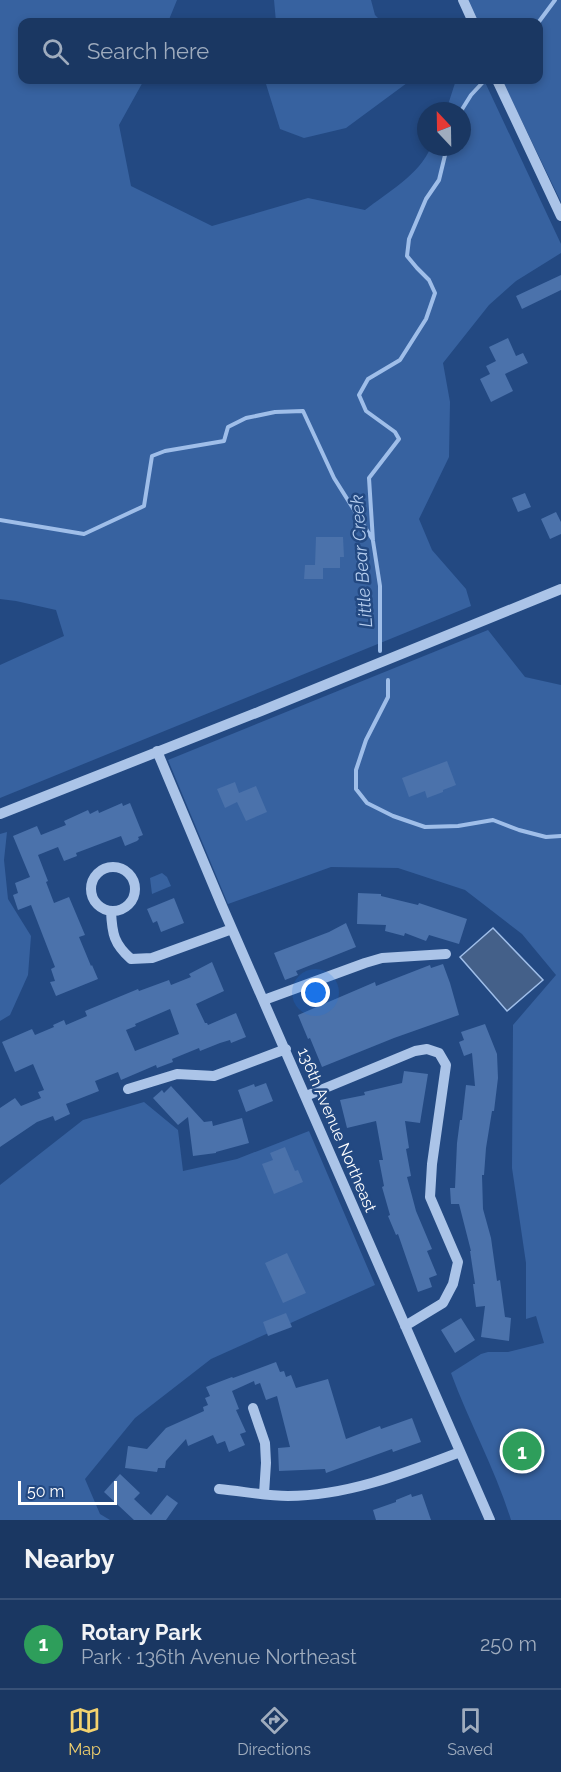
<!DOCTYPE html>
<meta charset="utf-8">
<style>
body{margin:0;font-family:Raleway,sans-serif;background:#233f68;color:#f1f3f6}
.compass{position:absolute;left:417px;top:102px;width:54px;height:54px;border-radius:50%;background:#1a3762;box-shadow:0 3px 9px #0003;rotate:338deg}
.scale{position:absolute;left:18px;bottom:15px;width:99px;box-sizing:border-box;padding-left:6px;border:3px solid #fff;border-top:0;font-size:16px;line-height:21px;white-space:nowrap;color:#fff;-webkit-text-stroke:4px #234982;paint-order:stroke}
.you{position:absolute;left:316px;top:993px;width:21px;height:21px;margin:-15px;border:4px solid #fff;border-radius:50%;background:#1a73e8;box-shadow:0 0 0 9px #1a73e833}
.badge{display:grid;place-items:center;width:39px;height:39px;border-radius:50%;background:#f3d26e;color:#fff;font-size:20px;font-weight:700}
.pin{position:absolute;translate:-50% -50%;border:3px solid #fff;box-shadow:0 2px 6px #0006}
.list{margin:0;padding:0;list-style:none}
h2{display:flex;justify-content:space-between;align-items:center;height:78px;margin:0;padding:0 24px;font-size:26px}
h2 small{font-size:20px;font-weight:400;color:#9facbe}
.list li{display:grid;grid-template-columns:39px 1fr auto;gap:18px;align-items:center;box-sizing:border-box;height:90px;padding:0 24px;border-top:2px solid #385177}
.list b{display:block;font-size:22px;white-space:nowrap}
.list p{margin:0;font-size:20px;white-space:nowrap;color:#9facbe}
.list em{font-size:20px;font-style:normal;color:#9facbe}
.icon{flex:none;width:33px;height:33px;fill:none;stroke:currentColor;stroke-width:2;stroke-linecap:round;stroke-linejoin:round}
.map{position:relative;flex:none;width:561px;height:1520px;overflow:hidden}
.search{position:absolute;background:#1a3762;box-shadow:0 3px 9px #0003;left:18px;right:18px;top:18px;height:66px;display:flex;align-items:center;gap:15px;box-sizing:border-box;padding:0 21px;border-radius:12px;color:#9facbe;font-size:22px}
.sheet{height:168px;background:#1a3762}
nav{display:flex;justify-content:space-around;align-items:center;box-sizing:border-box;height:84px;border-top:2px solid #385177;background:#1a3762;font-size:16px;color:#9facbe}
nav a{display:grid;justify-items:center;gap:3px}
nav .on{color:#f3d26e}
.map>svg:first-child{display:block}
</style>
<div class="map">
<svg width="561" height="1520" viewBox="0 0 561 1520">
<rect width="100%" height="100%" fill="#234982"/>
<path fill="#3762a0" d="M 0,0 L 177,0 L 168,22 L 22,22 L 22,80 L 144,80 L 119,125 L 131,186 L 212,226 L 308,198 L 365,210 C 388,192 419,175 431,147 L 462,147 L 462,111 L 446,111 L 455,83 L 456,80 L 484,80 L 561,244 L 561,253 L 516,281 L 489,305 L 443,363 L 450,402 L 449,457 L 419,519 L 432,550 L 466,589 L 471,606 L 0,798 L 0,665 L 64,636 L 56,610 L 16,601 L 0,599 Z
M 274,0 L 371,0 L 375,15 L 382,22 L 276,22 Z
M 466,0 L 561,0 L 561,202 L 502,80 L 538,80 L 538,22 L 476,22 Z
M 267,80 L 411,80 L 346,128 L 304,138 L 280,129 L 266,84 Z
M 488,630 L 525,677 L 561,685 L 561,1520 L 511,1520 C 495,1469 469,1422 451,1373 L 481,1354 L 488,1352 L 508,1352 L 544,1343 L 536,1316 L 526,1319 L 526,1263 L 512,1168 L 513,1025 L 556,975 L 522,934 L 465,890 L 398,868 L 331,867 L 228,904 L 168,760 Z
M 7,832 L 4,860 L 8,899 L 31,936 L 28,975 L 10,1015 L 0,1021 L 0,834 Z
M 162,873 L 167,877 L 171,886 L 152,894 L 150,878 Z
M 144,1102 L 178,1130 L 183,1171 L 237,1159 L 309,1131 L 375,1285 L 211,1359 L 135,1418 L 85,1479 L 100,1514 L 110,1520 L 0,1520 L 0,1185 L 83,1120 Z"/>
<path fill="#446089" stroke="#9fbee9" stroke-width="1.5" d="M 493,928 L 543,980 L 507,1011 L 460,957 Z"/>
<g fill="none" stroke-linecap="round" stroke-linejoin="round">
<path stroke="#9fbee9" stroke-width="4" d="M 538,23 L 555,0
M 461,111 L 471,95 L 485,80
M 0,520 L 84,534 L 144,506 L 152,456 L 165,451 L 224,441 L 228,427 L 246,418 L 275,412 L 303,411 L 334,478 L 373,540
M 380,651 L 380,586 L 373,541 L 369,478 L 399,439 L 395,432 L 366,411 L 359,395 L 368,379 L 400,360 L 426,319 L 435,293 L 429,280 L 417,268 L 407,256 L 409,239 L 426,199 L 439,180 L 447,147
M 388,680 L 388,697 L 366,740 L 356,770 L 356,789 L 367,803 L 393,816 L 425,827 L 458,826 L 493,820 L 519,830 L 546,837 L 561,836"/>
</g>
<path fill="#4b72ab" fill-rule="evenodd" d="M 561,275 L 561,290 L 522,309 L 516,296 Z
M 508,338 L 516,356 L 523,353 L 528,363 L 505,374 L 513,391 L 491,402 L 480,379 L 490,374 L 486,366 L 496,361 L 489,347 Z
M 525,493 L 531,507 L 518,512 L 512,498 Z
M 556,512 L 561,522 L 561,534 L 550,539 L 541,519 Z
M 316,537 L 343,537 L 344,557 L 340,557 L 340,568 L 323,568 L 323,579 L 304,579 L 305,565 L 315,565 Z
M 447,761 L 456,785 L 443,790 L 443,792 L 427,798 L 425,791 L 409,797 L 402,778 Z
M 235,782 L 239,793 L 256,786 L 267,812 L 246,821 L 237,802 L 225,808 L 217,789 Z
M 122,803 L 123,806 L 130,803 L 143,835 L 138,837 L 139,839 L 137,841 L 125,846 L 121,836 L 76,853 L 77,856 L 64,861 L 58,847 L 38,855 L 48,881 L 46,882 L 54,903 L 69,897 L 85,935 L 79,937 L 91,966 L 92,965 L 98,979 L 56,996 L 50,982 L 55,981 L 51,969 L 55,967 L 31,905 L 18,910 L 13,895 L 18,893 L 15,883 L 30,877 L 13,836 L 37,826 L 41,835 L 66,825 L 64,821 L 88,810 L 90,814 L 98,810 L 99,813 Z
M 358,893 L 381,894 L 381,896 L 418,905 L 419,903 L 467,919 L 459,944 L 429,935 L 426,941 L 405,933 L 404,936 L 385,931 L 386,925 L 357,924 Z
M 174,898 L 184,923 L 161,932 L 157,921 L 153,923 L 147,909 Z
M 346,923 L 356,947 L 296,971 L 298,975 L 285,980 L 274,953 L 329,932 Z
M 212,962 L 224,991 L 196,1004 L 205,1023 L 207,1023 L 208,1025 L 236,1013 L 246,1037 L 231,1043 L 230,1040 L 220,1043 L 200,1051 L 199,1048 L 172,1059 L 173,1062 L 157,1068 L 156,1065 L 121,1080 L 118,1072 L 95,1081 L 99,1091 L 66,1104 L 70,1114 L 55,1121 L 53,1116 L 37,1122 L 0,1147 L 0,1108 L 15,1098 L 21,1106 L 41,1098 L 38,1092 L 44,1090 L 33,1064 L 15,1072 L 2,1042 L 32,1029 L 35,1035 L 54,1027 L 53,1025 L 64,1020 L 66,1025 L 87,1016 L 85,1011 L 138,989 L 139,991 L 169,980 L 171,985 L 191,977 L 189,974 ZM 170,1009 L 179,1034 L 135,1051 L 126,1030 L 136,1026 L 135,1024 Z
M 443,964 L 450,983 L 459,1015 L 394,1038 L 322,1067 L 310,1038 L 308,1039 L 298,1015 L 375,982 L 376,986 L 430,965 L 431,968 Z
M 485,1024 L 497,1054 L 498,1078 L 494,1111 L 492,1111 L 486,1148 L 484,1175 L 482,1175 L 483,1209 L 491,1238 L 497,1281 L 500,1280 L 505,1317 L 511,1318 L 509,1341 L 481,1337 L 485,1306 L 476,1307 L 473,1284 L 475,1284 L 470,1251 L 471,1251 L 459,1204 L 451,1204 L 450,1188 L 455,1188 L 457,1143 L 460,1120 L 462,1120 L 466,1085 L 475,1086 L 472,1053 L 464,1056 L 459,1042 L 464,1040 L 461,1032 Z
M 404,1071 L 428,1074 L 420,1123 L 405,1121 L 409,1148 L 406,1149 L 411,1176 L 407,1177 L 416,1211 L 432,1249 L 427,1251 L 437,1275 L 429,1278 L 432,1287 L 418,1292 L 398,1234 L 396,1235 L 388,1216 L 390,1215 L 382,1187 L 384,1186 L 379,1160 L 383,1160 L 376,1121 L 347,1128 L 340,1100 L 365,1095 L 364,1092 L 402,1083 Z
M 266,1083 L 273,1101 L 246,1112 L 238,1090 L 254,1084 L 255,1087 Z
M 171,1086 L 204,1122 L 212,1121 L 213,1126 L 242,1118 L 249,1143 L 216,1152 L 216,1153 L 193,1156 L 188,1117 L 178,1125 L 153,1098 L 162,1090 L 164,1093 Z
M 285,1147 L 295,1171 L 298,1170 L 303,1182 L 274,1194 L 262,1164 L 273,1160 L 270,1153 Z
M 287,1253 L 306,1293 L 283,1303 L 265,1263 Z
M 286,1313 L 292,1327 L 268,1336 L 263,1322 Z
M 461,1318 L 475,1340 L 455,1353 L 441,1330 Z
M 276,1362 L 280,1372 L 284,1371 L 286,1377 L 291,1375 L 296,1388 L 328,1379 L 346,1439 L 380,1426 L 381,1429 L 412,1418 L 421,1442 L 393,1452 L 392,1449 L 326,1473 L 325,1469 L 279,1471 L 278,1448 L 290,1447 L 277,1396 L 266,1400 L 260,1383 L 255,1385 L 254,1381 L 232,1391 L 239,1409 L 236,1410 L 246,1432 L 240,1434 L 245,1445 L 229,1452 L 225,1441 L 217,1444 L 213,1435 L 188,1446 L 186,1439 L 166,1461 L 165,1468 L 158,1468 L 157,1472 L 125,1468 L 128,1446 L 147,1449 L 166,1428 L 204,1411 L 203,1407 L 208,1405 L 205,1398 L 210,1396 L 206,1387 L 232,1377 L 233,1378 Z
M 120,1474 L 140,1493 L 134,1499 L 151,1515 L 167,1495 L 178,1503 L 166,1520 L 134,1520 L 104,1492 Z
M 411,1494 L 412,1497 L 422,1494 L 431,1520 L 376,1520 L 373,1510 L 396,1502 L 396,1500 Z"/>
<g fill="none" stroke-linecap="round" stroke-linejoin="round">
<path stroke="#abc4e8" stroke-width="10" d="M 463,0 L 473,22
M 497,80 L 561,216
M 157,751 L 222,906 L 490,1520
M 0,814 L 261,711 L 561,589
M91 889a22 22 0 1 1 44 0a22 22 0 1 1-44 0Z
M 111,911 C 112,934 114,944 131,959 L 152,958 L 232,929
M 264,1000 L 365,963 L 382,958 L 446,954
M 128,1089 L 177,1074 L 214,1076 L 286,1049
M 306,1096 L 415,1051 L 427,1049 L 439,1053 L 446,1065 L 432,1164 L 430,1197 L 458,1262 L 453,1284 L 443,1303 L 405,1326
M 253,1408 L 265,1443 L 266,1463 L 264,1494
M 219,1489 C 242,1491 265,1496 288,1496 C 347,1496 405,1473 460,1452"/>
</g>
<g text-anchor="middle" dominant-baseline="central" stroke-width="5" stroke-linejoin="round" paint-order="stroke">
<g font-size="16" fill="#fff" stroke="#234982">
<text transform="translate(337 1130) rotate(67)">136th Avenue Northeast</text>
</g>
<g font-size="18" font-style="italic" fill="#b6ceef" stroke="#234982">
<text transform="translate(361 561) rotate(-94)">Little Bear Creek</text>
</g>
</g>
</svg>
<svg class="compass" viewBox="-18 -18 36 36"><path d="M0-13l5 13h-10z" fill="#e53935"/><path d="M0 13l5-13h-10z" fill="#9facbe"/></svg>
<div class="scale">50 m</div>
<div class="you"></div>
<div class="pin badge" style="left:522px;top:1451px;background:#2e9e5b">1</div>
<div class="search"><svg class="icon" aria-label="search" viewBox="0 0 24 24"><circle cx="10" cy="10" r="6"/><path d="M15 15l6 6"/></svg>Search here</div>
</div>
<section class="sheet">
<h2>Nearby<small></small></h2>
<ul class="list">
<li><span class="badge" style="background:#2e9e5b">1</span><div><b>Rotary Park</b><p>Park · 136th Avenue Northeast</p></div><em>250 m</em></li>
</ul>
</section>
<nav>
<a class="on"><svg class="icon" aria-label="map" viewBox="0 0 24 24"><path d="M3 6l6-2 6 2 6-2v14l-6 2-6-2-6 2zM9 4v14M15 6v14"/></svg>Map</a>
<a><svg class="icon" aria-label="directions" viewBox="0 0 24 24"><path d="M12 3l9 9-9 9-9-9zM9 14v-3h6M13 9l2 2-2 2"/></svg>Directions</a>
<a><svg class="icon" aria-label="saved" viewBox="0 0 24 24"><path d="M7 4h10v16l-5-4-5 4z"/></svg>Saved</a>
</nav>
